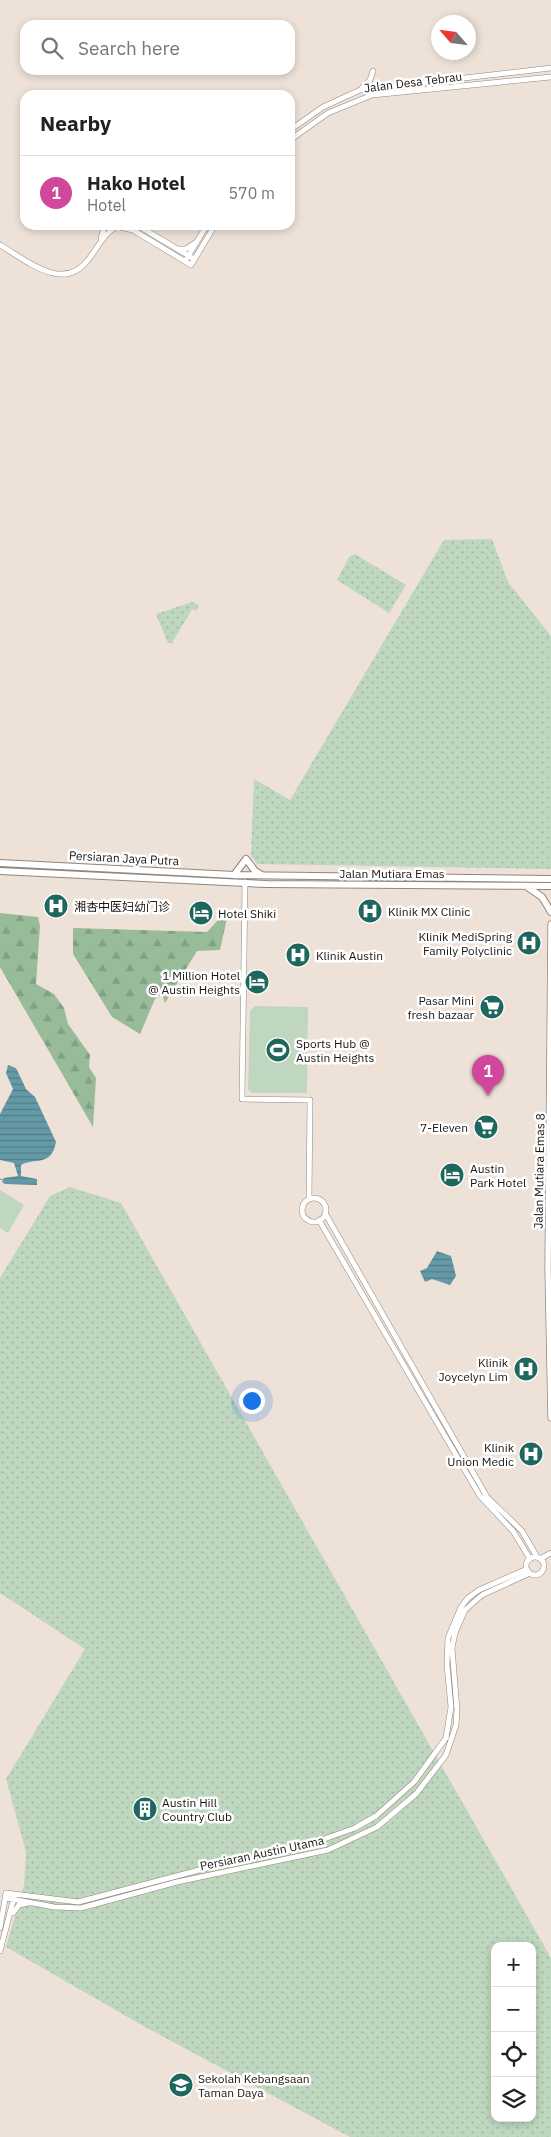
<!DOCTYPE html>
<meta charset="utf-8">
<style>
body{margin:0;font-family:"IBM Plex Sans","Noto Sans SC",sans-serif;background:#f6f6f6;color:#222}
.controls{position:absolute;right:15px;bottom:15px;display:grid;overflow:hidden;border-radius:10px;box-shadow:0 2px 8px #0003}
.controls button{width:45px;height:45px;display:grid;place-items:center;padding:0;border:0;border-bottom:1px solid #e0e0e0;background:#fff;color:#222;font:25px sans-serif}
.compass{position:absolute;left:431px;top:15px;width:45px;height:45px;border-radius:50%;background:#fff;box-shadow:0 2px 8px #0003;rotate:298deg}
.you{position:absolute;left:251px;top:1400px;width:18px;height:18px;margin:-12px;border:4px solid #fff;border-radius:50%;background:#1a73e8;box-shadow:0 0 0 8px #1a73e833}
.badge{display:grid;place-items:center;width:32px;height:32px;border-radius:50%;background:#1e675f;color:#fff;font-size:16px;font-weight:700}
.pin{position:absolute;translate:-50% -41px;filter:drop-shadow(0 1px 2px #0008)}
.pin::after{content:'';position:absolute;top:26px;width:18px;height:15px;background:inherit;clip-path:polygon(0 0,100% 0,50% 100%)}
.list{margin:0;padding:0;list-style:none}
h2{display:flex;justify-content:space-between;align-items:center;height:65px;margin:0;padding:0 20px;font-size:21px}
h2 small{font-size:16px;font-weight:400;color:#767676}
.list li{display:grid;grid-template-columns:32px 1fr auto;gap:15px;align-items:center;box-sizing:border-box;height:75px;padding:0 20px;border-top:1px solid #e0e0e0}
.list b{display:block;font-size:19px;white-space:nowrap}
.list p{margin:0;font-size:16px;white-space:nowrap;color:#767676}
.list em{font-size:16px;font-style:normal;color:#767676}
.icon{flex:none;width:28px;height:28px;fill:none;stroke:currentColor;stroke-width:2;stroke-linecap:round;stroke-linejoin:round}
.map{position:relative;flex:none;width:551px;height:2137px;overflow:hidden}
.search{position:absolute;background:#fff;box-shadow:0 2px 8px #0003;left:20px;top:20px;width:275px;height:55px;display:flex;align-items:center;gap:12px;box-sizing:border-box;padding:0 18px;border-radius:15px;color:#767676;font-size:19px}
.panel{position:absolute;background:#fff;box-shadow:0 2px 8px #0003;left:20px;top:90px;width:275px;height:140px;border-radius:15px}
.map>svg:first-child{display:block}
</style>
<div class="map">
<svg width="551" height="2137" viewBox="0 0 551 2137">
<defs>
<pattern id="green-dots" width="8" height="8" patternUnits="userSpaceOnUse" patternTransform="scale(1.25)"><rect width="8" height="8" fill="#bed7be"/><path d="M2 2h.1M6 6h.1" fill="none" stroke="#a3b8a2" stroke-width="1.8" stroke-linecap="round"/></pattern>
<pattern id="forest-firs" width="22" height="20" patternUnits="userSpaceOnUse" patternTransform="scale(1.25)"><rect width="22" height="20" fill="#98bb99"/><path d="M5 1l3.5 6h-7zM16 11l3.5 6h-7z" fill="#82a083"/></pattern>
<pattern id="water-rules" width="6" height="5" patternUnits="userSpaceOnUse" patternTransform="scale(1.25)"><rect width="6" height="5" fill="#649aa8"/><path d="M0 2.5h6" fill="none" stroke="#527d87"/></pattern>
</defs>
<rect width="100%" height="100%" fill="#eee2d8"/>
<path fill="url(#green-dots)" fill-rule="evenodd" d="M 492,539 L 508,582 L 551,636 L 551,869 L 257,864 L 251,855 L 254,779 L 290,800 L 444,540 Z
M 355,554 L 406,585 L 389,613 L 337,580 L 349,557 Z
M 192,602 L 199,605 L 196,611 L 192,609 L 172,643 L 168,643 L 156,614 Z
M 70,1187 L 121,1203 L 551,1958 L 551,2137 L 350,2137 L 147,2028 L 6,1947 L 24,1885 L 26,1852 L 6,1779 L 85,1649 L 0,1593 L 0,1278 L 50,1196 ZM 495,1946 L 532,1946 L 532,2118 L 495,2118 Z"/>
<path fill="url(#forest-firs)" d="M 0,913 L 38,917 L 40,926 L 36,984 L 54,994 L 64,1008 L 68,1024 L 90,1055 L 89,1067 L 96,1078 L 93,1127 L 0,967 Z
M 220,918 L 227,918 L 220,950 L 197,951 L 165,1003 L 162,994 L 155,999 L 140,1034 L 112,1017 L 73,954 L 73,928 L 207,932 Z"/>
<path fill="#bed7be" d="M 255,1006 L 308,1007 L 307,1093 L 252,1093 L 248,1089 L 250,1011 Z
M 0,1190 L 24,1205 L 8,1233 L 0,1228 Z"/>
<path fill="url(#water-rules)" d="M 8,1065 L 16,1068 L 26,1089 L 35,1097 L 56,1142 C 51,1168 34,1157 21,1165 L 21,1176 L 37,1179 L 37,1185 L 5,1184 L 2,1182 L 4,1178 L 18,1176 L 14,1163 L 0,1160 L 0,1114 L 13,1089 L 6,1073 Z
M 437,1251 L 451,1256 L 456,1276 L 450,1285 L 432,1279 L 425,1282 L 420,1271 L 427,1268 Z"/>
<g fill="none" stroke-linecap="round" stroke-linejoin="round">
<path stroke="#649aa8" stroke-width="1" d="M 0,1179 L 3,1180"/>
<defs>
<path id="tertiary" d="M 362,88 L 370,80 L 373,71
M 290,130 L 323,107 L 360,90 L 551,68
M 290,140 L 328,113 L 372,95 L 551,77
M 137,225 L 194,259
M 120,227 L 133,230 L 191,265 L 215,225
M 101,238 L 105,225
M 0,245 C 26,260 63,293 88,260 C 97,249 102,236 114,228
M 177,249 L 186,249 L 195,243
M 187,258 L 207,225
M 245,882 L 242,1099 L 310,1100 L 309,1199
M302 1210a12 12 0 1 1 24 0a12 12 0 1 1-24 0Z
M 325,1213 L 487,1497 L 522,1531 L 537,1557
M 319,1220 L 480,1496 L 513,1531 L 530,1559
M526 1566a9 9 0 1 1 18 0a9 9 0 1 1-18 0Z
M 540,1559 L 551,1553
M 6,1898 L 54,1907 L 81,1908 L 177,1882 L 328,1850 L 377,1827 L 416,1794 L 446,1755 L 456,1725 L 457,1710 L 452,1648 L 455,1633 L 465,1610 L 482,1595 L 530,1573
M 13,1913 L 19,1905 L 28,1903
M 0,1928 L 6,1893 L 78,1902 L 222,1864 L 299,1848 L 355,1828 L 376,1816 L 414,1782 L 446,1738 L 451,1707 L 447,1665 L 448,1638 L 461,1607 L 468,1598 L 479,1590 L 527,1569
M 0,1951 L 14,1897"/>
<path id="secondary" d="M 551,924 L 548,1268 L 551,1418"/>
<path id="primary" d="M 0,863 L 234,875 L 551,879
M 0,871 L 266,884 L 551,886
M 234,875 L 246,859 L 255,871 L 262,875
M 526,886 L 542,897 L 551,912"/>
</defs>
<use href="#tertiary" stroke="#90867d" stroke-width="6"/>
<use href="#secondary" stroke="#90867d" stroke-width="7"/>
<use href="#primary" stroke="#90867d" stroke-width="8"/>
<use href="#tertiary" stroke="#fff" stroke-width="5"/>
<use href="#secondary" stroke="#fff" stroke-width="5.5"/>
<use href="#primary" stroke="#fff" stroke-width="6"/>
</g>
<defs>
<symbol id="hospital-disc" viewBox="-11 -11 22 22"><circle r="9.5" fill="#1e675f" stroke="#fff"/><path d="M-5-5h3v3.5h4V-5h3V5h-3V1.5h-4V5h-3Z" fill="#fff"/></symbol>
<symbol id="hotel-disc" viewBox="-11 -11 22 22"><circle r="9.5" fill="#1e675f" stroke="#fff"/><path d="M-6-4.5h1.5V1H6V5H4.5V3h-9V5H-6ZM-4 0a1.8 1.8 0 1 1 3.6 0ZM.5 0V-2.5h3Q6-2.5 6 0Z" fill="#fff"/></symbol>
<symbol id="supermarket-disc" viewBox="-11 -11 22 22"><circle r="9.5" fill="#1e675f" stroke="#fff"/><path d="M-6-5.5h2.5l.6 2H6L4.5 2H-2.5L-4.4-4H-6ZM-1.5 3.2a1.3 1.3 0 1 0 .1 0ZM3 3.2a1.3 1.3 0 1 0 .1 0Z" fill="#fff"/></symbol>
<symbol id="stadium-disc" viewBox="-11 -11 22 22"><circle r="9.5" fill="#1e675f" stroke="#fff"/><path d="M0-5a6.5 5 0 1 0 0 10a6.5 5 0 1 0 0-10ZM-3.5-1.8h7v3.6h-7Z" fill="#fff"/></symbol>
<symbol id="building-disc" viewBox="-11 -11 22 22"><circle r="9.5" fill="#1e675f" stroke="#fff"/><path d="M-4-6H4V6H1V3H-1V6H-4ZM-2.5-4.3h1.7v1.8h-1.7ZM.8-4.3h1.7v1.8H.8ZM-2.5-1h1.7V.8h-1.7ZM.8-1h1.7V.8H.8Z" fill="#fff"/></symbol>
<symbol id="school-disc" viewBox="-11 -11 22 22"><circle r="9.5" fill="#1e675f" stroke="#fff"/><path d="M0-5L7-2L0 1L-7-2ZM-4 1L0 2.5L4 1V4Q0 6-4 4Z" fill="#fff"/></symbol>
</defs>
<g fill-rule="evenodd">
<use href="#hospital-disc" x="42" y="892" width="28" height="28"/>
<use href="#hospital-disc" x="356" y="897" width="28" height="28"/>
<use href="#hotel-disc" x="187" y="899" width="28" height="28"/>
<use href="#hospital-disc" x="515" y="929" width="28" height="28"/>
<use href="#hospital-disc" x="284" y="941" width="28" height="28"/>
<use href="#hotel-disc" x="243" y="968" width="28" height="28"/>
<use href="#supermarket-disc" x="478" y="993" width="28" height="28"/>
<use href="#stadium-disc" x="264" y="1036" width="28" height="28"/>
<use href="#supermarket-disc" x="472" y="1113" width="28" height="28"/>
<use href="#hotel-disc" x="438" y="1161" width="28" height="28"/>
<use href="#hospital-disc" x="512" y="1355" width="28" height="28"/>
<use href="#hospital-disc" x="517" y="1440" width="28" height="28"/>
<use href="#building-disc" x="131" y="1795" width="28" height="28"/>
<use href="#school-disc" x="167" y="2071" width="28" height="28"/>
</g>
<g text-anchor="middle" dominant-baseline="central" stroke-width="5" stroke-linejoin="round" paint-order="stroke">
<g font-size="12" fill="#1a1612" stroke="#fff">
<text transform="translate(413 82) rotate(-7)">Jalan Desa Tebrau</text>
<text transform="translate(124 858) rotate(3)">Persiaran Jaya Putra</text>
<text x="392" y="873">Jalan Mutiara Emas</text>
<text transform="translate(539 1171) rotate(-89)">Jalan Mutiara Emas 8</text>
<text transform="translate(262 1853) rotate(-12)">Persiaran Austin Utama</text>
</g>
<g font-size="12" fill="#1a1612" stroke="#fff" text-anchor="start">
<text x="74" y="906">湘杏中医妇幼门诊</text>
<text x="388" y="911">Klinik MX Clinic</text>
<text x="218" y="913">Hotel Shiki</text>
<text x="512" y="936" text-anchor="end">Klinik MediSpring<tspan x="512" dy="14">Family Polyclinic</tspan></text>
<text x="316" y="955">Klinik Austin</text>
<text x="240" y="975" text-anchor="end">1 Million Hotel<tspan x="240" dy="14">@ Austin Heights</tspan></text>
<text x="474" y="1000" text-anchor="end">Pasar Mini<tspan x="474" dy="14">fresh bazaar</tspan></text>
<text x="296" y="1043">Sports Hub @<tspan x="296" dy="14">Austin Heights</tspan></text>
<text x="468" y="1127" text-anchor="end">7-Eleven</text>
<text x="470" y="1168">Austin<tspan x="470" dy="14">Park Hotel</tspan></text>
<text x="508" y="1362" text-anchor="end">Klinik<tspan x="508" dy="14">Joycelyn Lim</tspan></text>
<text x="514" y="1447" text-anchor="end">Klinik<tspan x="514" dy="14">Union Medic</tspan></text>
<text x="162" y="1802">Austin Hill<tspan x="162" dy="14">Country Club</tspan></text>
<text x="198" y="2078">Sekolah Kebangsaan<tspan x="198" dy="14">Taman Daya</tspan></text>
</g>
</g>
</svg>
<div class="controls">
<button>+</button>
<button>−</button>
<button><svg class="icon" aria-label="locate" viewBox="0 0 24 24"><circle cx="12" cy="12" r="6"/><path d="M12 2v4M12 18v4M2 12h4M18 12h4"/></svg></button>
<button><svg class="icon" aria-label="layers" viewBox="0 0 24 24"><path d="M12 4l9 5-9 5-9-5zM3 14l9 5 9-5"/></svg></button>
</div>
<svg class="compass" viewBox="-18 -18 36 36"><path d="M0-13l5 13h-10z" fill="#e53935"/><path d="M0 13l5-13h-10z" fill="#767676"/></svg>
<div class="you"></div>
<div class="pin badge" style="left:488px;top:1096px;background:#d1479c">1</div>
<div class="search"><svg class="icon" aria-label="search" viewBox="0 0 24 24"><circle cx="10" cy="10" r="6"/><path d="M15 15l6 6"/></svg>Search here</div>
<section class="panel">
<h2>Nearby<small></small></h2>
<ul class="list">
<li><span class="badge" style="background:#d1479c">1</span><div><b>Hako Hotel</b><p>Hotel</p></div><em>570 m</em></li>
</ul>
</section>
</div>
